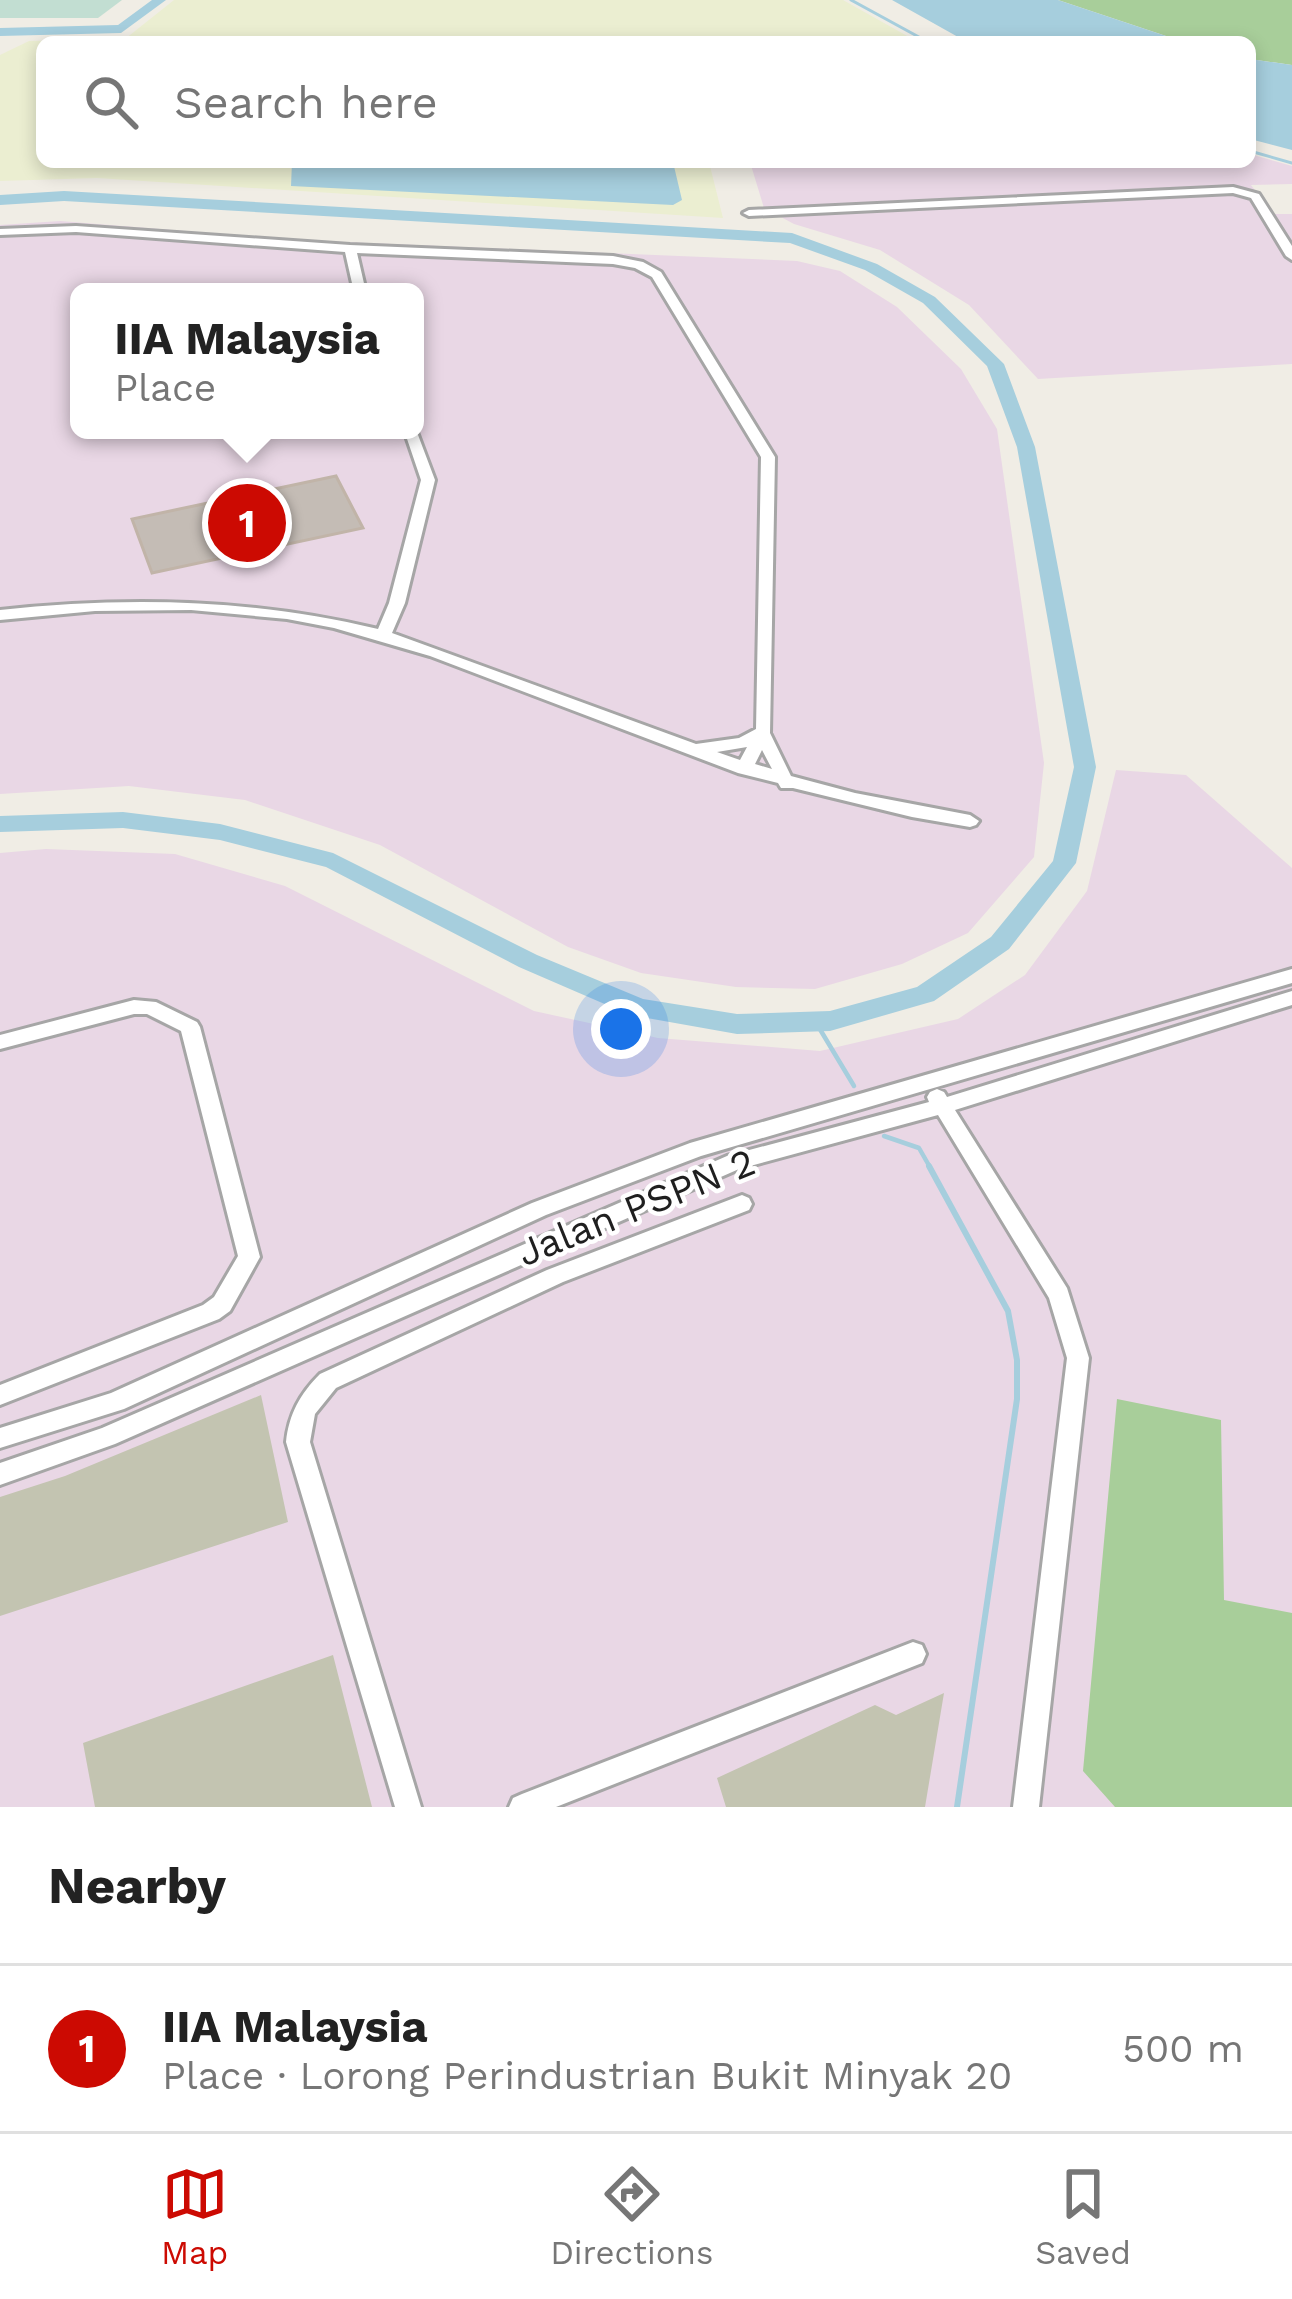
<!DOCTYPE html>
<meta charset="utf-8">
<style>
body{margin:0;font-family:"Work Sans",sans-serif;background:#f2f2f2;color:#222}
.you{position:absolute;left:621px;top:1029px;width:42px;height:42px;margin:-30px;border:9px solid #fff;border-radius:50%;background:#1a73e8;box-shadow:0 0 0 18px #1a73e833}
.badge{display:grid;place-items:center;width:78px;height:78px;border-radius:50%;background:#cc0a02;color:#fff;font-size:39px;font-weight:700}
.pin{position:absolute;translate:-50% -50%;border:6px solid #fff;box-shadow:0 3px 12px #0006}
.popup{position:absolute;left:70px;top:283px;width:354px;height:156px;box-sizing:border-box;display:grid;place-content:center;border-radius:18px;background:#fff;filter:drop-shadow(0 3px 9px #0005);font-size:39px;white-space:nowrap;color:#767676}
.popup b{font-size:45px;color:#222}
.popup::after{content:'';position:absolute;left:50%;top:100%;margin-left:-24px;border:24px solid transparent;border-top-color:#fff}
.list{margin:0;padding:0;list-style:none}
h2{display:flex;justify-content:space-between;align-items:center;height:156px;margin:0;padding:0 48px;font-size:51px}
h2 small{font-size:39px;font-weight:400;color:#767676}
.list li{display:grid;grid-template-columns:78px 1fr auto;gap:36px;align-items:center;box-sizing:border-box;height:168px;padding:0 48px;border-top:3px solid #e0e0e0}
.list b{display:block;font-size:45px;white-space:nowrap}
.list p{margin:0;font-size:39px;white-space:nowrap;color:#767676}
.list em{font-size:39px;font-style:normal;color:#767676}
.icon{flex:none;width:66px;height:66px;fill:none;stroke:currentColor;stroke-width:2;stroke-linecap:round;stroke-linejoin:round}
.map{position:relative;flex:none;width:1292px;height:1807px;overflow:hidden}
.search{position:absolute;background:#fff;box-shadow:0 6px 18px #0003;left:36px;right:36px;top:36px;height:132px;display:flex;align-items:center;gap:30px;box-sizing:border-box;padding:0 42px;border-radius:18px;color:#767676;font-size:45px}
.sheet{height:324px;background:#fff}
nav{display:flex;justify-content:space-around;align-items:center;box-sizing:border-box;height:168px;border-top:3px solid #e0e0e0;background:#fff;font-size:33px;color:#767676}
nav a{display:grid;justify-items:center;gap:6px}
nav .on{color:#cc0a02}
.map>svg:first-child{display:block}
</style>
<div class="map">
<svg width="1292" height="1807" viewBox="0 0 1292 1807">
<rect width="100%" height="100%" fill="#f0ede5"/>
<path fill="#e9d7e5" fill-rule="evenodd" d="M 1250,154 L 1292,166 L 1292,184 L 1251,185 L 1273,214 L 1292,214 L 1292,364 L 1038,379 L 969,305 L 880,250 L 794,224 L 764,208 L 750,162 L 1250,162 Z
M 60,221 L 298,240 L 797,261 L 840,271 L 897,307 L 961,369 L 997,429 L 1044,763 L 1034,857 L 968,933 L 902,964 L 815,989 L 736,987 L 641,973 L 568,947 L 380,845 L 245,800 L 129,786 L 0,794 L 0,225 ZM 79,292 L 415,292 L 415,430 L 79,430 Z
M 1116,770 L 1186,775 L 1292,868 L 1292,1807 L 0,1807 L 0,853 L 46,849 L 175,854 L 285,886 L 534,1011 L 658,1038 L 820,1051 L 958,1019 L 1025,975 L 1087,891 Z"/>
<path fill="#c3c4b1" d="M 261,1395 L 288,1522 L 0,1616 L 0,1497 L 65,1476 Z
M 333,1655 L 372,1807 L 95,1807 L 83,1743 Z
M 944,1693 L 925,1807 L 726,1807 L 717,1778 L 875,1705 L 896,1715 Z"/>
<path fill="#ebeed1" d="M 174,0 L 843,0 L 918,42 L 42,42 L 42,162 L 709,162 L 723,218 L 97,178 L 0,181 L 0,55 L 29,41 L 125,39 Z"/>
<path fill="#a8ce9a" d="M 1058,0 L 1292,0 L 1292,65 L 1250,59 L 1250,42 L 1184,42 Z
M 1117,1399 L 1221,1420 L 1224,1600 L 1292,1613 L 1292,1807 L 1115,1807 L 1083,1771 Z"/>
<path fill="#c2ded2" d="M 0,0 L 122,0 L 98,18 L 0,18 Z"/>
<path fill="#a6cedd" d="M 892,0 L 1058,0 L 1184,42 L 967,42 Z
M 1250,59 L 1292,65 L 1292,150 L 1250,139 Z
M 292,162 L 673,162 L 682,200 L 673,205 L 291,186 Z"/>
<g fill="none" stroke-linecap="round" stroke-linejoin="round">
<path stroke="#a6cedd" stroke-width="3" d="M 851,0 L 928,42
M 1250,151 L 1292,163"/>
<path stroke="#a6cedd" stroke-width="4.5" d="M 815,1021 L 854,1086
M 884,1136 L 919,1148 L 931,1169"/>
<path stroke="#a6cedd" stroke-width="6" d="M 929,1166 L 1008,1311 L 1017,1360 L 1017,1399 L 957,1807"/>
<path fill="#a6cedd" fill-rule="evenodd" d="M 152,0 L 166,0 L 121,33 L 0,36 L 0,28 L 118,25 Z
M 64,191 L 792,233 L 877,264 L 935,297 L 1004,364 L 1035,447 L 1096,767 L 1076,863 L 1009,949 L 934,1001 L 830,1031 L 737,1034 L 630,1015 L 519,967 L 326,867 L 220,840 L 123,828 L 0,832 L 0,816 L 123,812 L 220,824 L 333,853 L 537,955 L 643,999 L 737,1014 L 830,1011 L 917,987 L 991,937 L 1053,861 L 1074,767 L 1017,447 L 987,366 L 923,303 L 865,270 L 790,243 L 64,201 L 0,205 L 0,195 Z"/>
</g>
<path fill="#c4bcb5" stroke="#c1b4a8" stroke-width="3" d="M 336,476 L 363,528 L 152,573 L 132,519 Z"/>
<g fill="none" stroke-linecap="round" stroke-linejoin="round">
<defs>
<path id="minor" d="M 1233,187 L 1259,194 L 1292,246 L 1292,260 L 1286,256 L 1251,198 L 1233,193 L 749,216 L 743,213 L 749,210 Z
M 76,226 L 350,245 L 613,256 L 643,262 L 661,272 L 775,457 L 770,733 L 791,776 L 855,793 L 970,815 L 979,821 L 976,825 L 970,827 L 912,817 L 793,788 L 781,788 L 778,783 L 738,773 L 430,656 L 334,628 L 287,619 L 191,610 L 95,611 L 0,620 L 0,610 C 128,596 252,599 378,629 L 389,603 L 421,480 L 404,430 L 415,430 L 415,427 L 435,480 L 405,603 L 392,633 L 696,744 L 739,738 L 756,729 L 761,457 L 652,277 L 635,268 L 613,264 L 357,253 L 366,292 L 354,292 L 345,252 L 76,232 L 0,235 L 0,229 ZM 747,747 L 740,760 L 717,752 ZM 762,750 L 772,769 L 755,764 Z
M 1292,969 L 1292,983 L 701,1156 L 546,1215 L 124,1409 L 0,1448 L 0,1428 L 111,1393 L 532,1203 L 690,1143 Z
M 1292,991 L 1292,1005 L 955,1110 L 1067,1288 L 1089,1358 L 1039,1807 L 1013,1807 L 1067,1358 L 1049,1298 L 938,1115 L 739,1169 L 115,1444 L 0,1485 L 0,1463 L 102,1428 L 727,1156 L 929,1102 L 927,1097 L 930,1092 L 937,1089 L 944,1092 L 947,1097 Z
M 134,1000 L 156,1002 L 197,1022 L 200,1027 L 260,1257 L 230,1311 L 219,1319 L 0,1405 L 0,1385 L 203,1305 L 214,1297 L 238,1256 L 181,1031 L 147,1014 L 134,1014 L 0,1049 L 0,1035 Z
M 742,1195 L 749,1198 L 752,1204 L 749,1210 L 563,1282 L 336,1388 L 315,1414 L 310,1442 L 421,1807 L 395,1807 L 286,1442 C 289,1414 300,1394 320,1374 L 547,1270 Z
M 913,1642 L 922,1645 L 926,1654 L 922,1663 L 556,1807 L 509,1807 L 513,1798 L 522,1794 Z"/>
</defs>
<use href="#minor" stroke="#a6a6a6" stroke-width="6"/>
<use href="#minor" fill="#fff" fill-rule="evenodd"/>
</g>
<g text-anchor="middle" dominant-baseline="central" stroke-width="9" stroke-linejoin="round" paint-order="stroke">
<g font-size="39" fill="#1f1f1f" stroke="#fff">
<text transform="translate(636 1207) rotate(-22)">Jalan PSPN 2</text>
</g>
</g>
</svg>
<div class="you"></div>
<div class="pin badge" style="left:247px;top:523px">1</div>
<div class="popup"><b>IIA Malaysia</b>Place</div>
<div class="search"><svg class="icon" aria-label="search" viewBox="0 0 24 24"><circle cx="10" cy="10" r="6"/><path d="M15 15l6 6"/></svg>Search here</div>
</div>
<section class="sheet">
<h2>Nearby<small></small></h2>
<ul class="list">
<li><span class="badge">1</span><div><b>IIA Malaysia</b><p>Place · Lorong Perindustrian Bukit Minyak 20</p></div><em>500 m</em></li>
</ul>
</section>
<nav>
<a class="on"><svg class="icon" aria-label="map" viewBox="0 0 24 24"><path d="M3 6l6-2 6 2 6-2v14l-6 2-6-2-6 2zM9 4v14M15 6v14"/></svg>Map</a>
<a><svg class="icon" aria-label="directions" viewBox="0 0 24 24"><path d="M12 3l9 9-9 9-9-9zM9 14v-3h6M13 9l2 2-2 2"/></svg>Directions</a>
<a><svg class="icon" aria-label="saved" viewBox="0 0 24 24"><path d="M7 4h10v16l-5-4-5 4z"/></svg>Saved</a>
</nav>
